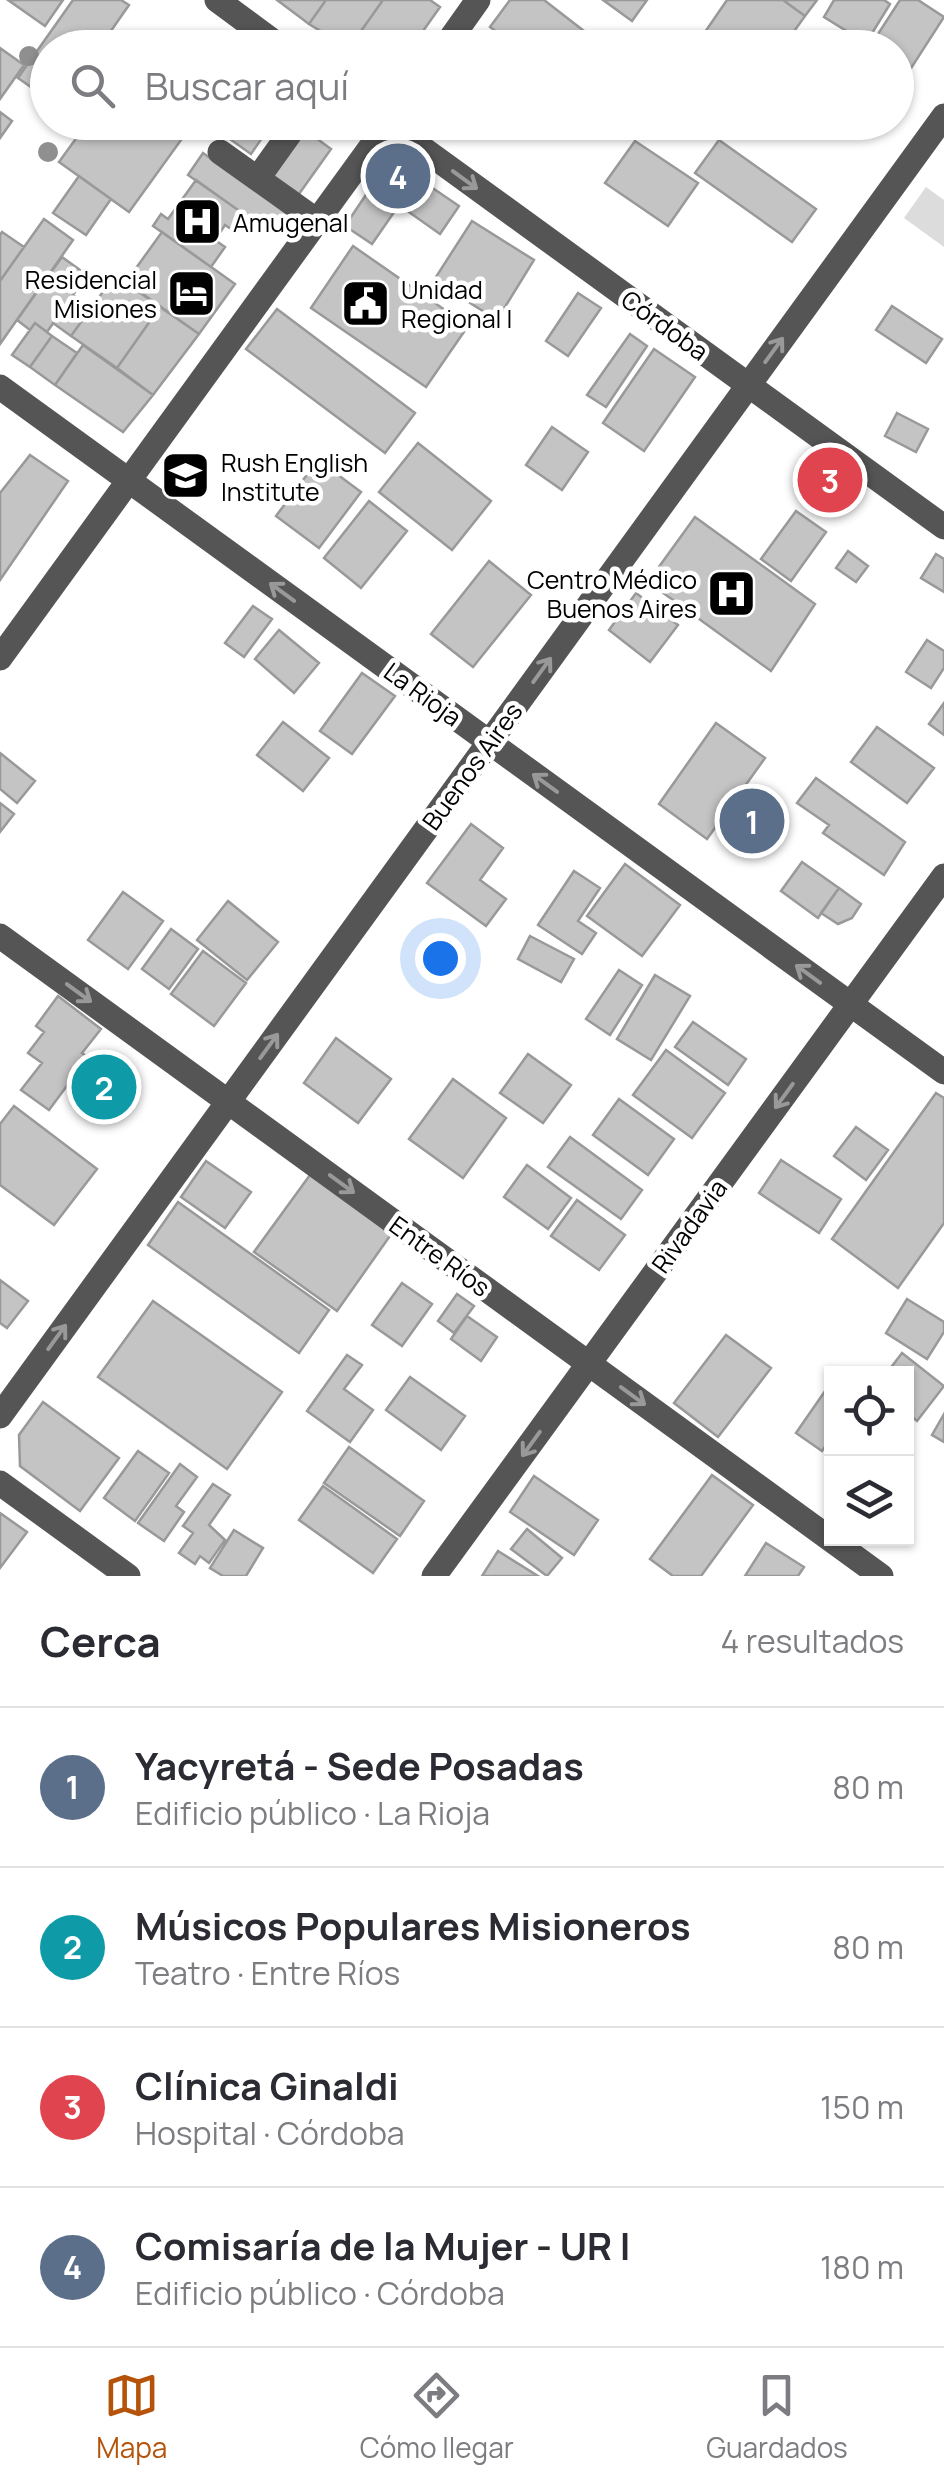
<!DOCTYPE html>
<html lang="es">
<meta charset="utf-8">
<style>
body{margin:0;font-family:Manrope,sans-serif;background:#f7f7f7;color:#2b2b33}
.controls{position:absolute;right:30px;bottom:30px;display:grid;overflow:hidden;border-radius:0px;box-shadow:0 2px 8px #0004}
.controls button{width:90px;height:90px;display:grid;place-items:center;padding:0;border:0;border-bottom:2px solid #e1e1e2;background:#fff;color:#2b2b33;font:50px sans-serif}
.you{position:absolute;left:440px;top:958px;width:35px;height:35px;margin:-25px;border:8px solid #fff;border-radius:50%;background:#1a73e8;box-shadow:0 0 0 15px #1a73e833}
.badge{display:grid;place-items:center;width:65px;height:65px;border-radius:50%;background:#b45309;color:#fff;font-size:32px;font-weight:700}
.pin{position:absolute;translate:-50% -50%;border:5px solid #fff;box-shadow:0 2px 10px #0006}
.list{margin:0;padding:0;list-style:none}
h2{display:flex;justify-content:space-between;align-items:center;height:130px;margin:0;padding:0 40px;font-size:42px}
h2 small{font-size:32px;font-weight:400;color:#7c7c81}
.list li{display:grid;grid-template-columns:65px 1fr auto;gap:30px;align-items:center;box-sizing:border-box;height:160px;padding:0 40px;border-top:2px solid #e1e1e2}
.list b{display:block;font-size:38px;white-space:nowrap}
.list p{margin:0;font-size:32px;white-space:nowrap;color:#7c7c81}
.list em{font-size:32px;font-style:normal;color:#7c7c81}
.icon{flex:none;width:55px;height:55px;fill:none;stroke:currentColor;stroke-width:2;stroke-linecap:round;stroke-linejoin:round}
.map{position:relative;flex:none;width:944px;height:1576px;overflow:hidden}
.search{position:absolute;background:#fff;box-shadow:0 2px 8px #0004;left:30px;right:30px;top:30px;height:110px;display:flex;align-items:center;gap:25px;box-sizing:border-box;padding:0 35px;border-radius:55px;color:#7c7c81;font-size:38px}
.sheet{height:770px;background:#fff}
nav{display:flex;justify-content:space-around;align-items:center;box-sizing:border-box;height:140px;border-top:2px solid #e1e1e2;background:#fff;font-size:28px;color:#7c7c81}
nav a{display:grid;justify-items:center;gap:5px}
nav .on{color:#b45309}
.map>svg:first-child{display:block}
</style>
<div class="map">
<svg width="944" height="1576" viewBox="0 0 944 1576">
<rect width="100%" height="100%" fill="#fff"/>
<path fill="#dcdcdc" d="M 926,187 L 944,200 L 944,247 L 904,218 Z"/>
<path fill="#c4c4c4" stroke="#999" stroke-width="2.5" d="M 8,0 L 63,0 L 45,26 Z
M 73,0 L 121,0 L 129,5 L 99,48 L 48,48 L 48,99 L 18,78 Z
M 277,0 L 326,0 L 309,24 Z
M 326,0 L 383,0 L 349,48 L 309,24 Z
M 383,0 L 430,0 L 440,7 L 411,48 L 349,48 Z
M 510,0 L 544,0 L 606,48 L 519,48 L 490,27 Z
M 603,0 L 647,0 L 632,21 Z
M 727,0 L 783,0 L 805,16 L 782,48 L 694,48 Z
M 783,0 L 817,0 L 805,16 Z
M 834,0 L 884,0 L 890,4 L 866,43 L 824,17 Z
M 900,0 L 918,0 L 944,17 L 897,90 L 896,48 L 869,48 Z
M 153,34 L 172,47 L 173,48 L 143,48 Z
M 0,48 L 24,65 L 0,99 Z
M 0,112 L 12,121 L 0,138 Z
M 88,122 L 194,122 L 129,212 L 59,162 Z
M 226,122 L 273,122 L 251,154 L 220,132 Z
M 305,130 L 331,149 L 299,194 L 273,176 Z
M 719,140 L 816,209 L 792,242 L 695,173 Z
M 635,141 L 698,183 L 668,226 L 605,183 Z
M 203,153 L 286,212 L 271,233 L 188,175 Z
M 390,159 L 459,206 L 440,234 L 399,205 L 372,244 L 345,226 Z
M 79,176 L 111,199 L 86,235 L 53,213 Z
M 196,180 L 245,215 L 234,231 L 225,225 L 215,240 L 225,247 L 211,267 L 153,226 L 161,214 L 168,219 Z
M 44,219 L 73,240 L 0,344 L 0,281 Z
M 472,221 L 534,260 L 497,320 L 434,280 Z
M 2,232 L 24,247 L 0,281 L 0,235 Z
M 162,232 L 235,284 L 199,334 L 126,282 Z
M 353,246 L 468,326 L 426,387 L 311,308 Z
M 62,257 L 87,275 L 47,332 L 35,323 L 30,330 L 17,320 Z
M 115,275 L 160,307 L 117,368 L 71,336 Z
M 578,293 L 601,308 L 568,356 L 546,341 Z
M 73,295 L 91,308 L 71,336 L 53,323 Z
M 892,306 L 942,339 L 926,363 L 876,330 Z
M 160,307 L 199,334 L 153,395 L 117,368 Z
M 277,309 L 415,413 L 385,453 L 246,349 Z
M 35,323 L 52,336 L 30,367 L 12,355 Z
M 630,334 L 647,346 L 606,407 L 587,395 Z
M 52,336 L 77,353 L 55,385 L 30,367 Z
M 83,345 L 153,395 L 123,432 L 55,385 Z
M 654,349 L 695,377 L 644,451 L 603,423 Z
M 897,413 L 928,429 L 916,452 L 885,436 Z
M 552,427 L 588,452 L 562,490 L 526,465 Z
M 418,443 L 491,501 L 452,550 L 379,492 Z
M 30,455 L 68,481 L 0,580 L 0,493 Z
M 318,460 L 361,492 L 319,548 L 276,516 Z
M 369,501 L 407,531 L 361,588 L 324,558 Z
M 796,511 L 826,532 L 791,581 L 761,559 Z
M 695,517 L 815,604 L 771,671 L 648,582 Z
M 848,551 L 868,566 L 856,582 L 836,568 Z
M 936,554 L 944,559 L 944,592 L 921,578 Z
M 489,561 L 531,595 L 473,667 L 431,634 Z
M 636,593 L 678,625 L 650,662 L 609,630 Z
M 253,606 L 272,619 L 244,657 L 225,643 Z
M 279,630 L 319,663 L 294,693 L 255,659 Z
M 927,640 L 944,651 L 944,668 L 931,688 L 906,672 Z
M 362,673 L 395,696 L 352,754 L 320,731 Z
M 944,703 L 944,735 L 929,724 Z
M 283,722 L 329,758 L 303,791 L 257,755 Z
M 716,723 L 765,758 L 707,839 L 659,804 Z
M 877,727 L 934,768 L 907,803 L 851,762 Z
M 0,753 L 35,781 L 17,803 L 0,789 Z
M 816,778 L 905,842 L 884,875 L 823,833 L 829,825 L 797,803 Z
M 0,803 L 14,814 L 0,832 Z
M 471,824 L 503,848 L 480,880 L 506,899 L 486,926 L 427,883 Z
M 802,862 L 839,888 L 818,918 L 781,891 Z
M 625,864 L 680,905 L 642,956 L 587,916 Z
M 574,871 L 600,888 L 578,921 L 596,933 L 582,954 L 538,925 Z
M 839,888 L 861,904 L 852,918 L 838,924 L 821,913 Z
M 123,892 L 163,921 L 128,969 L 88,940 Z
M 228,901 L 278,942 L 247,980 L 197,940 Z
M 171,929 L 198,949 L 169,989 L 142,969 Z
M 530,936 L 574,959 L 561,982 L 518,959 Z
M 203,951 L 246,983 L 214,1026 L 171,994 Z
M 619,970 L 642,985 L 610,1035 L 586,1019 Z
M 655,975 L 690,996 L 651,1060 L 617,1039 Z
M 58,996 L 101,1029 L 82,1053 L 99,1066 L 80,1092 L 69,1083 L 49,1110 L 21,1090 L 42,1063 L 28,1053 L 44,1032 L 36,1026 Z
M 693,1022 L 746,1059 L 728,1085 L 675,1047 Z
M 336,1038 L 391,1079 L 358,1123 L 304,1083 Z
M 666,1050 L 725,1093 L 692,1138 L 633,1095 Z
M 528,1054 L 571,1085 L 543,1123 L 500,1093 Z
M 110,1055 L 132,1071 L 98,1119 L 75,1104 Z
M 453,1079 L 506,1118 L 463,1178 L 409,1139 Z
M 936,1093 L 944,1098 L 944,1223 L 898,1288 L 832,1239 Z
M 619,1099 L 674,1139 L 648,1175 L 593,1135 Z
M 14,1106 L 97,1169 L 54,1225 L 0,1185 L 0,1124 Z
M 856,1127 L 888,1150 L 866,1180 L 834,1156 Z
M 570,1137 L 642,1190 L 621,1219 L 548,1167 Z
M 781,1160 L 841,1199 L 819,1233 L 759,1193 Z
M 206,1161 L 251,1192 L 225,1228 L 181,1197 Z
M 527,1165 L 571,1198 L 548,1229 L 504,1197 Z
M 310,1175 L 392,1233 L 337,1311 L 254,1252 Z
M 577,1200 L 625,1235 L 599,1270 L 551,1236 Z
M 178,1202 L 329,1310 L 299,1353 L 148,1245 Z
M 0,1280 L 28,1301 L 7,1328 L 0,1323 Z
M 402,1283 L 432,1304 L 402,1346 L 372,1325 Z
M 457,1294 L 474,1306 L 454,1333 L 438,1321 Z
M 907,1299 L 944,1322 L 944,1332 L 927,1359 L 886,1333 Z
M 153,1301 L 282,1392 L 227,1469 L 98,1377 Z
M 467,1316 L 497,1337 L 481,1361 L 451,1339 Z
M 726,1335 L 771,1368 L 718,1437 L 674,1403 Z
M 902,1353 L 944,1386 L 917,1421 L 906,1412 L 906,1374 L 886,1374 Z
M 347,1355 L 362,1365 L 344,1389 L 373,1410 L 350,1442 L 307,1411 Z
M 410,1377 L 465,1416 L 441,1450 L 386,1410 Z
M 832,1381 L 832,1437 L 822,1451 L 796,1433 Z
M 43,1402 L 119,1458 L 80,1511 L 20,1466 L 19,1435 Z
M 944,1414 L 944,1442 L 932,1435 Z
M 349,1447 L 424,1501 L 400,1536 L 324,1483 Z
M 138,1451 L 169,1473 L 135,1521 L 104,1498 Z
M 180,1464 L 197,1477 L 176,1506 L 184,1512 L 164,1541 L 138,1523 Z
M 712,1475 L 753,1505 L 701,1576 L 673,1576 L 650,1559 Z
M 534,1476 L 598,1520 L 574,1555 L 510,1512 Z
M 213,1484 L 230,1495 L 209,1525 L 225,1540 L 209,1563 L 200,1556 L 195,1564 L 179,1553 L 193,1533 L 183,1526 Z
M 323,1486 L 397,1539 L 373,1573 L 299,1520 Z
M 0,1513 L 27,1532 L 0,1568 Z
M 527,1529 L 562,1558 L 547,1576 L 511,1549 Z
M 234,1530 L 263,1548 L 246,1576 L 223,1576 L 210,1568 Z
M 766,1543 L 804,1567 L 798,1576 L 745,1576 Z
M 498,1551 L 538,1576 L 482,1576 Z"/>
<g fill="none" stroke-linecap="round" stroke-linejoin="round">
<path stroke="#555" stroke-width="25" d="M 217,0 L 282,48
M 444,48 L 478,0
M 386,122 L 944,527
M 220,152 L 317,221
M 258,178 L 298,122
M 0,387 L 944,1072
M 0,658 L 389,122
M 0,936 L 881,1576
M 0,1416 L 944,116
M 0,1483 L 128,1576
M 434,1576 L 944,876"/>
</g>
<g fill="#8f8f8f">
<circle cx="29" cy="56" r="10"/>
<circle cx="48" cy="152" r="10"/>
</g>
<defs><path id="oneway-shaft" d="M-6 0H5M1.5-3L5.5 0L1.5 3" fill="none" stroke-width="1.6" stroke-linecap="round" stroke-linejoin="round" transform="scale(2.5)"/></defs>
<g stroke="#999">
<use href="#oneway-shaft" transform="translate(465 180) rotate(36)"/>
<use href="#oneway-shaft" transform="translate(774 350) rotate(-54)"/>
<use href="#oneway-shaft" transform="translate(282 592) rotate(-144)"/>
<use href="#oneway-shaft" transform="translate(542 670) rotate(-54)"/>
<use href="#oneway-shaft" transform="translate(545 783) rotate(-144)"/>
<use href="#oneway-shaft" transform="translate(808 974) rotate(-144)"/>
<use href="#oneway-shaft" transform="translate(79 993) rotate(36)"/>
<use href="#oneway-shaft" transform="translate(269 1046) rotate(-54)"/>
<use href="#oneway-shaft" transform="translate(784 1096) rotate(126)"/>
<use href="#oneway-shaft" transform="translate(342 1184) rotate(36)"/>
<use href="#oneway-shaft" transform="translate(57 1337) rotate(-54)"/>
<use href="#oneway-shaft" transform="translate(633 1396) rotate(36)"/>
<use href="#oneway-shaft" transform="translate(531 1444) rotate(126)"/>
</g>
<defs>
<symbol id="hospital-square" viewBox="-11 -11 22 22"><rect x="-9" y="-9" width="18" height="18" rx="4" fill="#000" stroke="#fff"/><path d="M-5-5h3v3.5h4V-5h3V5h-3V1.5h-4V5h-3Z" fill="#fff"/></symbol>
<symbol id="hotel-square" viewBox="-11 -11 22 22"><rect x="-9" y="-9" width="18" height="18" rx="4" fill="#000" stroke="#fff"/><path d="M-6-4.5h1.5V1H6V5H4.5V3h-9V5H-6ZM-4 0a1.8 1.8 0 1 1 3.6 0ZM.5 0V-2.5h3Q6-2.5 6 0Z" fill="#fff"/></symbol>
<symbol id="civic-square" viewBox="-11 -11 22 22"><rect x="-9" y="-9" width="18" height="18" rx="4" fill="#000" stroke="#fff"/><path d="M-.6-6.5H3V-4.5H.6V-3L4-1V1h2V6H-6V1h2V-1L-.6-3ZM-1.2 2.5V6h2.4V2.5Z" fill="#fff"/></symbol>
<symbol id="school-square" viewBox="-11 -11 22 22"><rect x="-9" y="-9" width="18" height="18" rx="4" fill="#000" stroke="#fff"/><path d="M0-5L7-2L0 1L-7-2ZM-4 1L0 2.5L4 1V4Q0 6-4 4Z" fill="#fff"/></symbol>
</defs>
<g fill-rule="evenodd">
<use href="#hospital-square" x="170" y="194" width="55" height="55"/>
<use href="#hotel-square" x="164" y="266" width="55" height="55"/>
<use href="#civic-square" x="338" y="276" width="55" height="55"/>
<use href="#school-square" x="158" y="448" width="55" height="55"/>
<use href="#hospital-square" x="704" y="566" width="55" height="55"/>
</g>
<g text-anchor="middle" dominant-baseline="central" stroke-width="9" stroke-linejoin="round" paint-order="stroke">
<g font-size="25" fill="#000" stroke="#fff" text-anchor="start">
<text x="233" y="222">Amugenal</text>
<text x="157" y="279" text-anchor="end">Residencial<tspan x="157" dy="29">Misiones</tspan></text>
<text x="401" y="289">Unidad<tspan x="401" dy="29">Regional I</tspan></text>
<text x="221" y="462">Rush English<tspan x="221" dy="29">Institute</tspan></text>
<text x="697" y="579" text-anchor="end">Centro Médico<tspan x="697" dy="29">Buenos Aires</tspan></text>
</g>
<g font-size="25" fill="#000" stroke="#fff">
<text transform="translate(665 325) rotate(36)">Córdoba</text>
<text transform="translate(423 694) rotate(36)">La Rioja</text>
<text transform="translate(472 766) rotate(-54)">Buenos Aires</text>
<text transform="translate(689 1226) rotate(-54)">Rivadavia</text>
<text transform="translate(440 1256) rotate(36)">Entre Ríos</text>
</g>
</g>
</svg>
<div class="controls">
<button><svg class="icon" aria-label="locate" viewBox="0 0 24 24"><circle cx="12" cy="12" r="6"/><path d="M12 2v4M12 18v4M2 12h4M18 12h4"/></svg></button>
<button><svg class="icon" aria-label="layers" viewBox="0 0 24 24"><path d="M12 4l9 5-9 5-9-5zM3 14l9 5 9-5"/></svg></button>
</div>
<div class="you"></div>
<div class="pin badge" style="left:752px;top:821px;background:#5c6f8a">1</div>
<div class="pin badge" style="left:104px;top:1087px;background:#0f9aa8">2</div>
<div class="pin badge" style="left:830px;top:480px;background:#e0444e">3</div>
<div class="pin badge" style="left:398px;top:176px;background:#5c6f8a">4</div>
<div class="search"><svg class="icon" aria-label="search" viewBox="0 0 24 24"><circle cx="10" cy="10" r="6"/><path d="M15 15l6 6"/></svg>Buscar aquí</div>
</div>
<section class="sheet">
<h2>Cerca<small>4 resultados</small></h2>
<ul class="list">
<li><span class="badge" style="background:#5c6f8a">1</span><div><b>Yacyretá - Sede Posadas</b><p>Edificio público · La Rioja</p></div><em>80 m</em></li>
<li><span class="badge" style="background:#0f9aa8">2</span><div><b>Músicos Populares Misioneros</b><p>Teatro · Entre Ríos</p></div><em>80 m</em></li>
<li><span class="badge" style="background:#e0444e">3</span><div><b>Clínica Ginaldi</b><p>Hospital · Córdoba</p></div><em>150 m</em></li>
<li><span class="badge" style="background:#5c6f8a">4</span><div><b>Comisaría de la Mujer - UR I</b><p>Edificio público · Córdoba</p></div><em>180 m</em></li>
</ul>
</section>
<nav>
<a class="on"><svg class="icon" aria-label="map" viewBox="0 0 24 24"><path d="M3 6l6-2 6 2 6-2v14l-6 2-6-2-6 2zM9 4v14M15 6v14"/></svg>Mapa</a>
<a><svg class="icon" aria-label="directions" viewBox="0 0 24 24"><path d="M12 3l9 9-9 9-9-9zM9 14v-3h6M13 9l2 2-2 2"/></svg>Cómo llegar</a>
<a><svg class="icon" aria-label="saved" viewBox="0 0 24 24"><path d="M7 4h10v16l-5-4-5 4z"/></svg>Guardados</a>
</nav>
